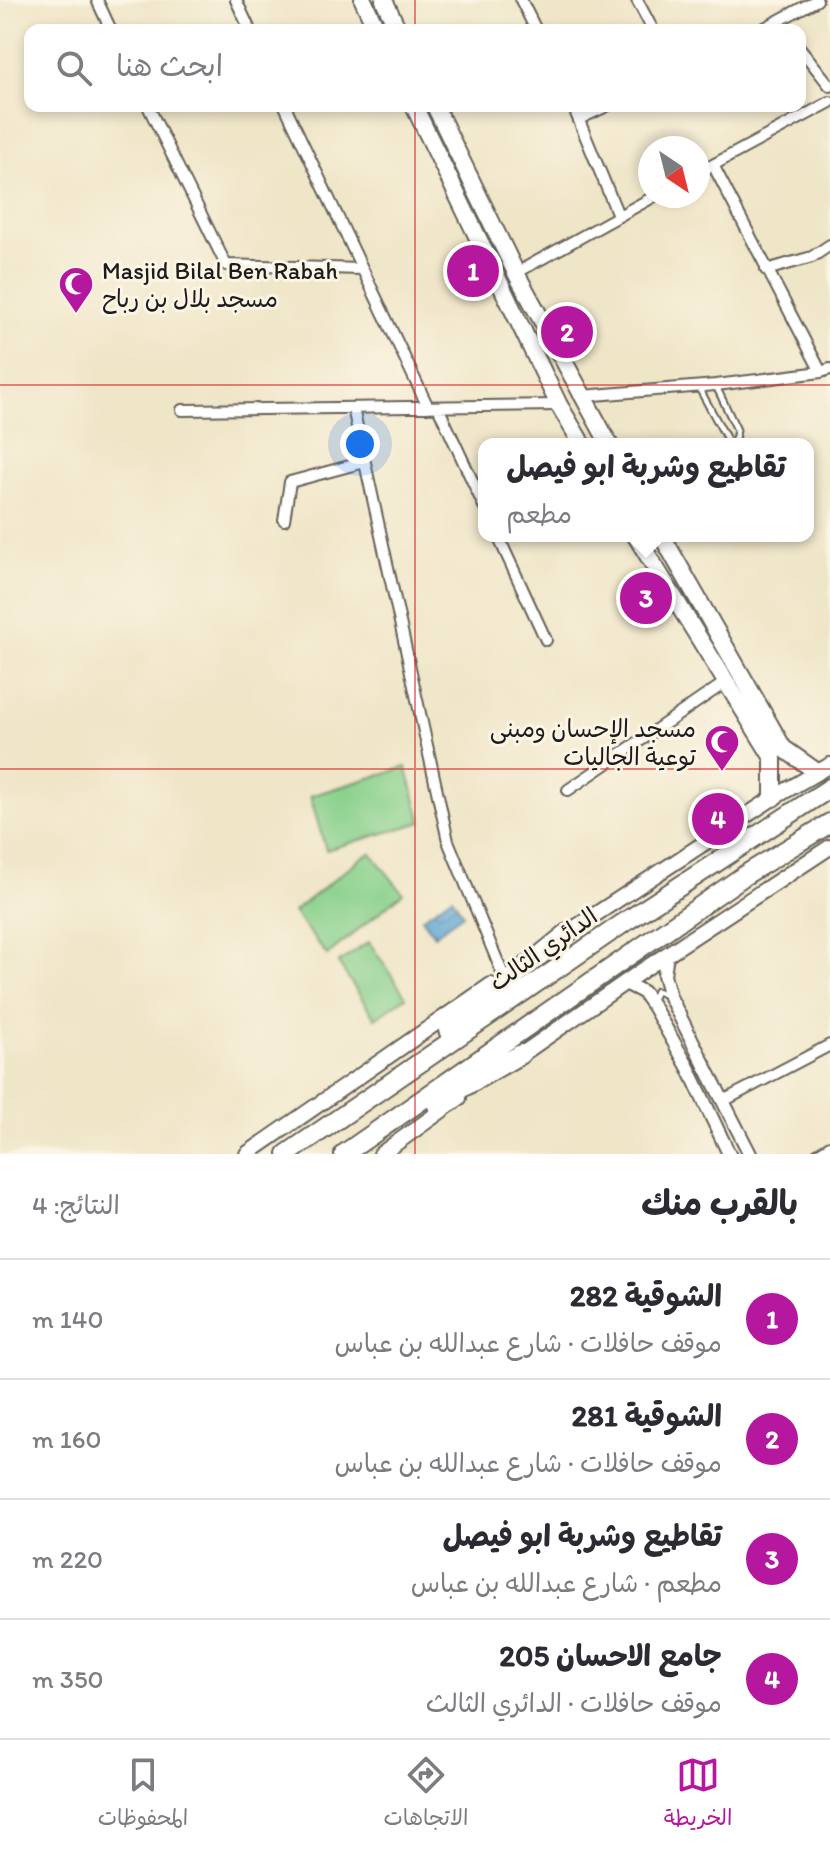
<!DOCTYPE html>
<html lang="ar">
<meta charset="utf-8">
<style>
body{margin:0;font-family:Itim,"Playpen Sans Arabic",sans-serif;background:#f2f2f3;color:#2b2b33;direction:rtl}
.compass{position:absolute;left:638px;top:136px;width:72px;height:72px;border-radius:50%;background:#fff;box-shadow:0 4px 12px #0003;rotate:145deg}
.you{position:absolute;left:360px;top:444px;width:28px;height:28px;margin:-20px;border:6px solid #fff;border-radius:50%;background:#1a73e8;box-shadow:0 0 0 12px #1a73e833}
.badge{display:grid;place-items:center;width:52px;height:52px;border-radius:50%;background:#b5179e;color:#fff;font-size:26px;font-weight:700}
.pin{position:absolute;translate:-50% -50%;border:4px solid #fff;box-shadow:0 2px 8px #0006}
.popup{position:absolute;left:478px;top:438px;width:336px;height:104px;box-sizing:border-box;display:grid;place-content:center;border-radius:16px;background:#fff;filter:drop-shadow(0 2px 6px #0005);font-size:26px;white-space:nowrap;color:#7c7c81}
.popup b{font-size:30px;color:#2b2b33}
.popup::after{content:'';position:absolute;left:50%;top:100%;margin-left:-16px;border:16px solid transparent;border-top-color:#fff}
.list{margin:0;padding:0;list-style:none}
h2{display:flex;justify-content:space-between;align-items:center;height:104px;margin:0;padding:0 32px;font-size:34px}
h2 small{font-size:26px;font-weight:400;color:#7c7c81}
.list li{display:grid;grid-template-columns:52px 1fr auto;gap:24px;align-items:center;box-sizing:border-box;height:120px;padding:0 32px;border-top:2px solid #e1e1e2}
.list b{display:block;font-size:30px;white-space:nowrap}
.list p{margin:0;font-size:26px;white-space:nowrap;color:#7c7c81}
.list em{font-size:26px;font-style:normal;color:#7c7c81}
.icon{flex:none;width:44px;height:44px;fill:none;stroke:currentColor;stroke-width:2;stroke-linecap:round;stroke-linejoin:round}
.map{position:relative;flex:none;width:830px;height:1154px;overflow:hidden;direction:ltr}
.search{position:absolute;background:#fff;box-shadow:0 4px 12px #0003;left:24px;right:24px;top:24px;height:88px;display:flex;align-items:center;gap:20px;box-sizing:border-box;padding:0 28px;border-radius:16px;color:#7c7c81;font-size:30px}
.sheet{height:584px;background:#fff}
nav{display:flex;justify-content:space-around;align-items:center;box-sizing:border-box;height:112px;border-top:2px solid #e1e1e2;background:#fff;font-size:22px;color:#7c7c81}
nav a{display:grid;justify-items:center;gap:4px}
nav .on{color:#b5179e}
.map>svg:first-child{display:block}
</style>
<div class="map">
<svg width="830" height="1154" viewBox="0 0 830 1154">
<defs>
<pattern id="water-waves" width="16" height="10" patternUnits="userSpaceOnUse" patternTransform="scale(2)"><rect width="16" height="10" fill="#5ea5d4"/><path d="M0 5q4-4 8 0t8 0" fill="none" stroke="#4d86ab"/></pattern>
</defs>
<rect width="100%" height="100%" fill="#fcf5e5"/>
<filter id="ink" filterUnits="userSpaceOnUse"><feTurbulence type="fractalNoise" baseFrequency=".0125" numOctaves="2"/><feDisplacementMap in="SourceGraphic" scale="16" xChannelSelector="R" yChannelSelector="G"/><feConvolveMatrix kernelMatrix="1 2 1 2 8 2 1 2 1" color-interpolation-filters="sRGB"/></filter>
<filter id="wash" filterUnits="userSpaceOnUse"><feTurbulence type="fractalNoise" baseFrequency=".006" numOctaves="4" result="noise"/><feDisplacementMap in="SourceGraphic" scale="32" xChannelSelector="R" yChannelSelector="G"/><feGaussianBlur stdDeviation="1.8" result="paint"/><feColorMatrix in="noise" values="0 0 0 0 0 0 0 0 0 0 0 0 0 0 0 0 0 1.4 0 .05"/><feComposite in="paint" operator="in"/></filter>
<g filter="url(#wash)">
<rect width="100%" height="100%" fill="#efe5c7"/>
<path fill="#88d08b" stroke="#527654" stroke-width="2" d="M 406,767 L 422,822 L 326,850 L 310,796 Z
M 371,853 L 403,893 L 327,955 L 293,912 L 362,857 Z
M 369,942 L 406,997 L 375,1018 L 338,963 Z"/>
<path fill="url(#water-waves)" stroke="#3d6078" stroke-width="2" d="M 452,897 L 463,914 L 434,935 L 422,918 Z"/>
</g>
<g filter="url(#ink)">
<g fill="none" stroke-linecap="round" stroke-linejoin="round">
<defs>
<path id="service" d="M 716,386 L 737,430 L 735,440 L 728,444
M 699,388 L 729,443
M 651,1002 L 656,991 L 669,996"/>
<path id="minor" d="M 97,0 L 111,30
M 236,0 L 250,30
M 521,0 L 536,30
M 637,0 L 653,30
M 761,30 L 817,0
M 800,48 L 830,86
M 148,106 L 226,265 L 361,269
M 285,106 L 428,407
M 573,106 L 618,215
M 579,119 L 607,106
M 713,165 L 821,372 L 830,369
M 698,173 L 830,102
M 766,270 L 812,257 L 830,245
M 516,273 L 655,196
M 582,396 L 716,385 L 821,372
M 438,407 L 484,506
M 353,408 L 448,841 L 504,977
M 182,410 L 559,405
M 284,520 L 290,482 L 364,462
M 498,536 L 546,640
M 568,790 L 726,682
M 723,1101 L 830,1045
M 817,1154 L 830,1146"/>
<path id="tertiary" d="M 667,954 L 664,975 L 670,997 L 750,1154
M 625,983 L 643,992 L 653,1006 L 688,1067 L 729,1154"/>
<path id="secondary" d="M 564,935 L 773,798 L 830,765
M 515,1059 L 643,970 L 830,847
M 247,1154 L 491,985
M 381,1154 L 459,1098"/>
<path id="primary" d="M 363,0 L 377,30
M 384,0 L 398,30
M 414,106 L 559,405 L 582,444
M 435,106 L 516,273 L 609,444
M 636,536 L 773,758 L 773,798
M 662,536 L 783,748 L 817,772"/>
<path id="motorway" d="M 448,1030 L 570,931
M 436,1103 L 521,1054
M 287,1154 L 622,924 L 830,788
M 344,1154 L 745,875 L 830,823"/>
</defs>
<use href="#service" stroke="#666258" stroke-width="9"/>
<use href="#minor" stroke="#666258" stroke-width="14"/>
<use href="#tertiary" stroke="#666258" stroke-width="16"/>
<use href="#secondary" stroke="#666258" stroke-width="18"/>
<use href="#primary" stroke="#666258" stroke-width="20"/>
<use href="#motorway" stroke="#666258" stroke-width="22"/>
<use href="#service" stroke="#fff" stroke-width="5"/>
<use href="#minor" stroke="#fff" stroke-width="10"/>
<use href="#tertiary" stroke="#fff" stroke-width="12"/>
<use href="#secondary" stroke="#fff" stroke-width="14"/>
<use href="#primary" stroke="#fff" stroke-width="16"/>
<use href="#motorway" stroke="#fff" stroke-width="18"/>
</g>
</g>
<path fill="none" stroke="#d62828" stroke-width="2" stroke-opacity="0.55" d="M 415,0 L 415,30M 415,106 L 415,1154M 0,385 L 830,385M 0,769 L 830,769"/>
<defs>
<symbol id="mosque-pin" viewBox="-11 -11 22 30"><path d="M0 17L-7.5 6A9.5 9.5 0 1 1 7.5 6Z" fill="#b5179e" stroke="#fcf5e5"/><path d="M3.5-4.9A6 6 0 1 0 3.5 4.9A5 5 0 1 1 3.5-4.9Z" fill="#fff"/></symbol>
</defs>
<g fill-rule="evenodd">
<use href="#mosque-pin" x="56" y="264" width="40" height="54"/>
<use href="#mosque-pin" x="702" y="722" width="40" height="54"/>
</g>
<g text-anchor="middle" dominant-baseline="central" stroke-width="6" stroke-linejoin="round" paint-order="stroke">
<g font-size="24" fill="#1c1c1c" stroke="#fcf5e5" text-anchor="start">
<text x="102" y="270">Masjid Bilal Ben Rabah<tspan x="102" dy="28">مسجد بلال بن رباح</tspan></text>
<text x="696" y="728" text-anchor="end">مسجد الإحسان ومبنى<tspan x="696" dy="28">توعية الجاليات</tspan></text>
</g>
<g font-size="24" fill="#1c1c1c" stroke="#fcf5e5">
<text transform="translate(543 949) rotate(-35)">الدائري الثالث</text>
</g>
</g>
</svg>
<svg class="compass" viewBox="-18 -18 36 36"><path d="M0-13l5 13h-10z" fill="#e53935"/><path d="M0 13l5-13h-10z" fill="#7c7c81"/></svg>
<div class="you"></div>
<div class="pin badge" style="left:473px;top:271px">1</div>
<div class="pin badge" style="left:567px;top:332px">2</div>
<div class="pin badge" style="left:646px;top:598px">3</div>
<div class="popup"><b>تقاطيع وشربة ابو فيصل</b>مطعم</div>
<div class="pin badge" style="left:718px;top:819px">4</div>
<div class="search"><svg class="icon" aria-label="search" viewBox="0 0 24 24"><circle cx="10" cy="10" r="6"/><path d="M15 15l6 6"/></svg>ابحث هنا</div>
</div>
<section class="sheet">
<h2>بالقرب منك<small>النتائج: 4</small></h2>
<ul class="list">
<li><span class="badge">1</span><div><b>الشوقية 282</b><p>موقف حافلات · شارع عبدالله بن عباس</p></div><em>140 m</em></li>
<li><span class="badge">2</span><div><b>الشوقية 281</b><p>موقف حافلات · شارع عبدالله بن عباس</p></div><em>160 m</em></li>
<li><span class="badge">3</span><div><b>تقاطيع وشربة ابو فيصل</b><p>مطعم · شارع عبدالله بن عباس</p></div><em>220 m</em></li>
<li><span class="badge">4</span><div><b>جامع الاحسان 205</b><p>موقف حافلات · الدائري الثالث</p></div><em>350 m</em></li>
</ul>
</section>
<nav>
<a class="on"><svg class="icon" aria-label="map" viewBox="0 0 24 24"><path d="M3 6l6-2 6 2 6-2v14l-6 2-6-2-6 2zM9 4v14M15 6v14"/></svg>الخريطة</a>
<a><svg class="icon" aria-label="directions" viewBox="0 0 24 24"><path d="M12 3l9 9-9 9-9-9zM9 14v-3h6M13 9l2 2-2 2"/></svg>الاتجاهات</a>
<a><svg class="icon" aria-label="saved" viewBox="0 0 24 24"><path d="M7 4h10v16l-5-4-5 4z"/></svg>المحفوظات</a>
</nav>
